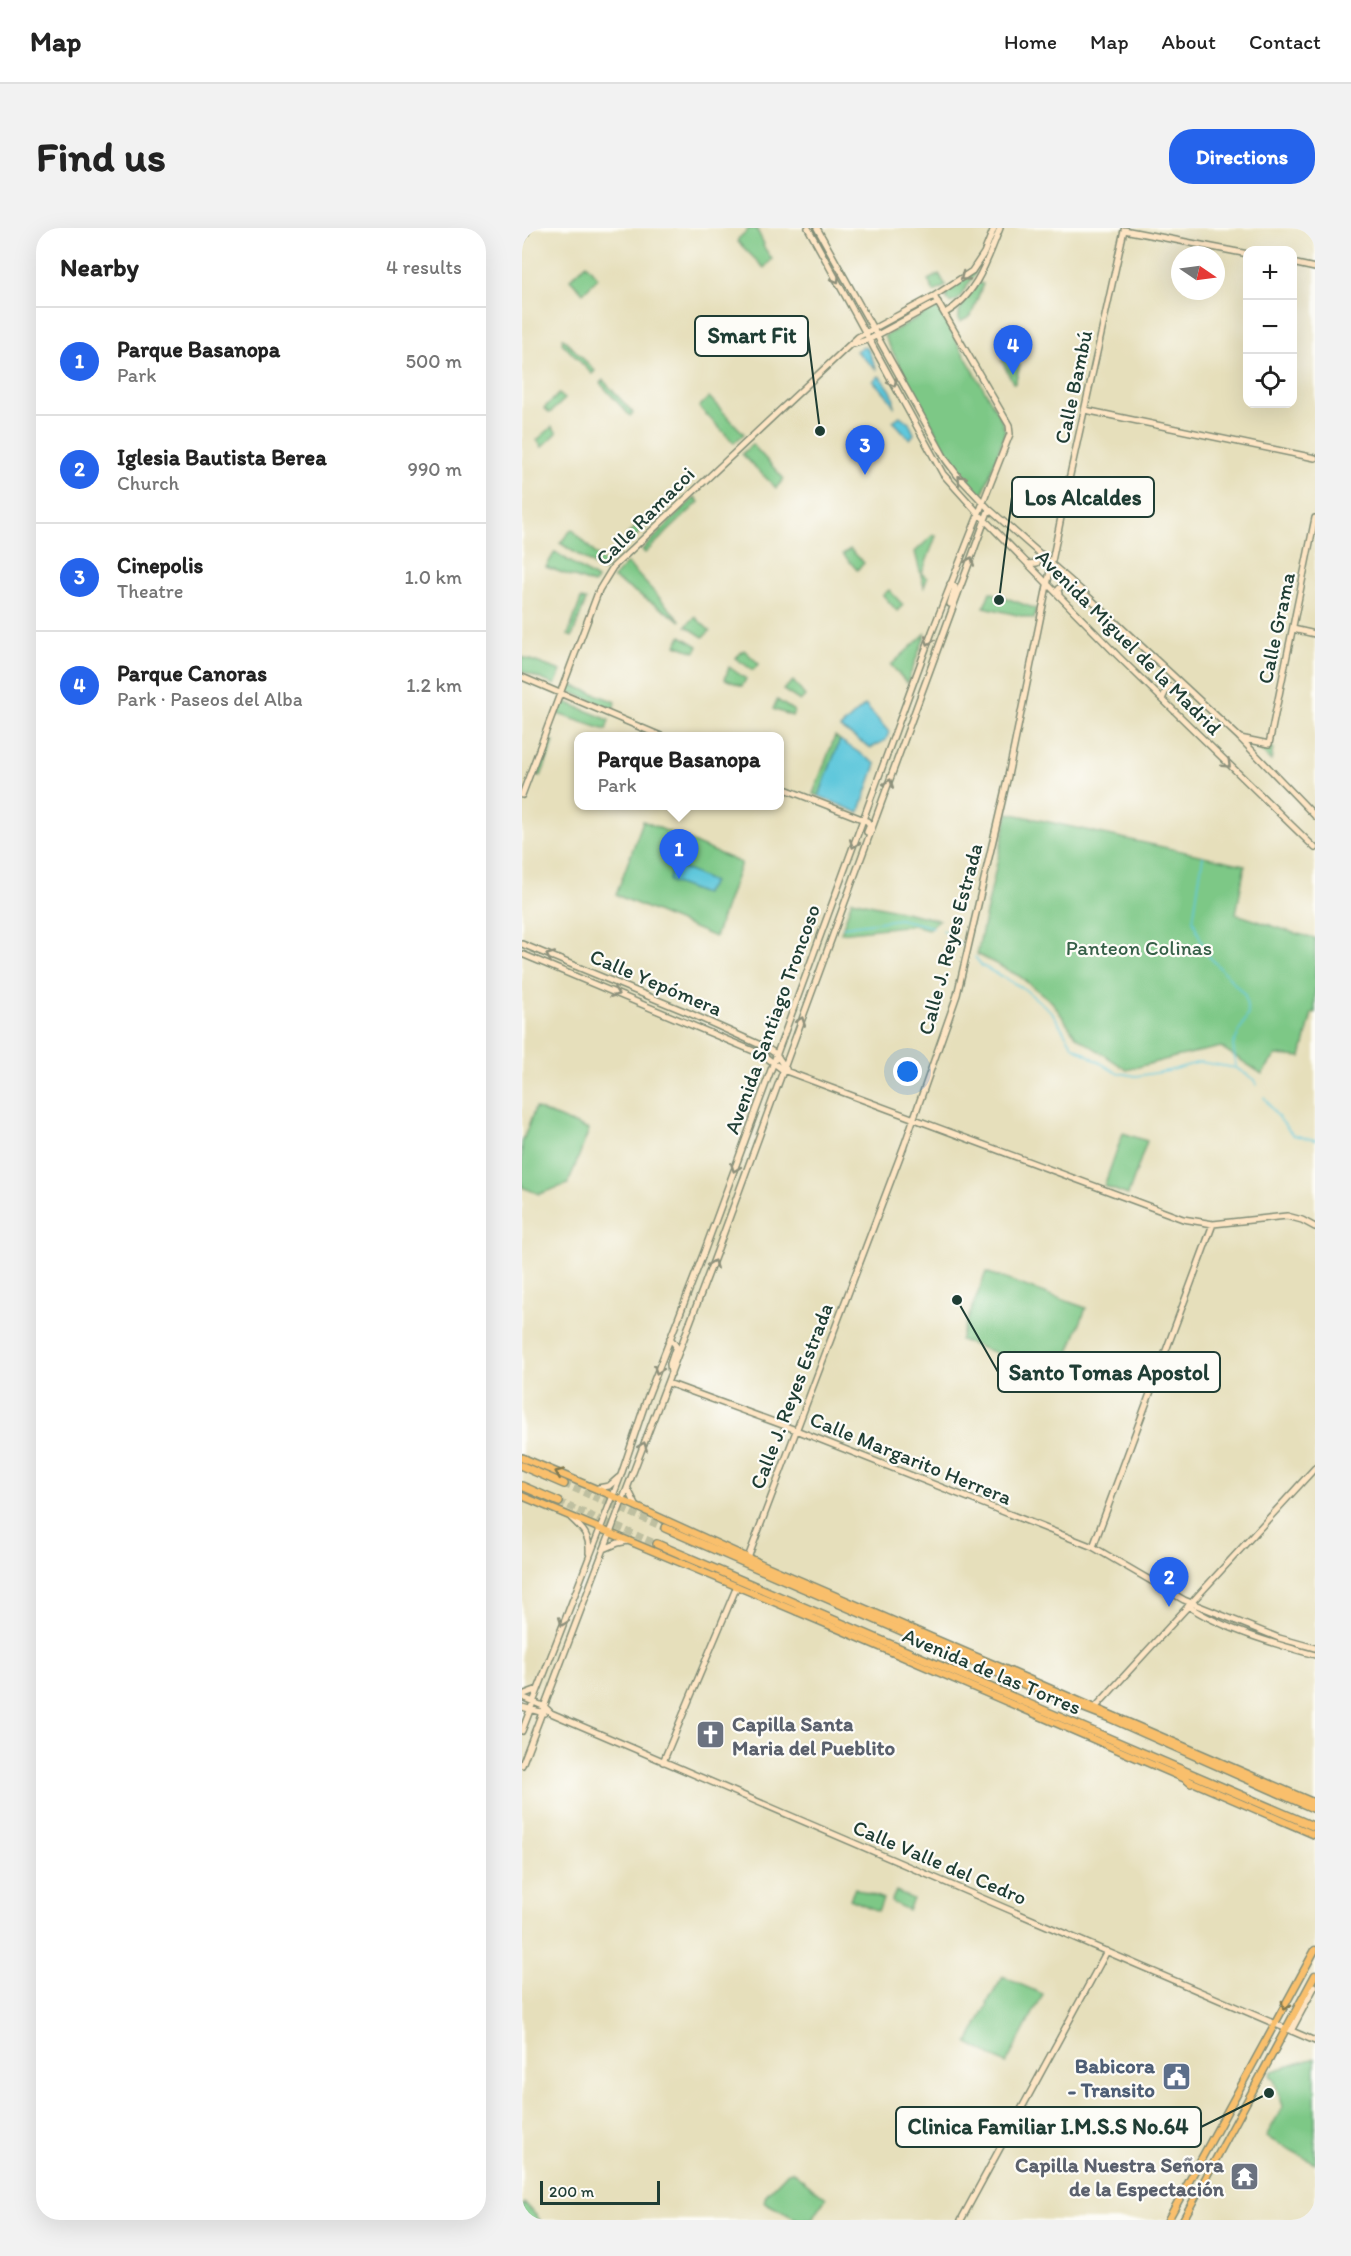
<!DOCTYPE html>
<meta charset="utf-8">
<style>
body{margin:0;font-family:Itim,sans-serif;background:#f2f2f2;color:#222}
.controls{position:absolute;right:18px;top:18px;display:grid;overflow:hidden;border-radius:12px;box-shadow:0 6px 24px #0002}
.controls button{width:54px;height:54px;display:grid;place-items:center;padding:0;border:0;border-bottom:2px solid #e0e0e0;background:#fff;color:#222;font:30px sans-serif}
.compass{position:absolute;left:649px;top:18px;width:54px;height:54px;border-radius:50%;background:#fff;box-shadow:0 6px 24px #0002;rotate:103deg}
.scale{position:absolute;left:18px;bottom:15px;width:120px;box-sizing:border-box;padding-left:6px;border:3px solid #1f3d34;border-top:0;font-size:16px;line-height:21px;white-space:nowrap;color:#1f3d34;-webkit-text-stroke:4px #fdfcf7;paint-order:stroke}
.you{position:absolute;left:386px;top:844px;width:21px;height:21px;margin:-15px;border:4px solid #fff;border-radius:50%;background:#1a73e8;box-shadow:0 0 0 9px #1a73e833}
.badge{display:grid;place-items:center;width:39px;height:39px;border-radius:50%;background:#2563eb;color:#fff;font-size:20px;font-weight:700}
.pin{position:absolute;translate:-50% -50px;filter:drop-shadow(0 2px 3px #0008)}
.pin::after{content:'';position:absolute;top:32px;width:21px;height:18px;background:inherit;clip-path:polygon(0 0,100% 0,50% 100%)}
.popup{position:absolute;left:52px;top:504px;width:210px;height:78px;box-sizing:border-box;display:grid;place-content:center;border-radius:12px;background:#fff;filter:drop-shadow(0 2px 4px #0005);font-size:20px;white-space:nowrap;color:#767676}
.popup b{font-size:22px;color:#222}
.popup::after{content:'';position:absolute;left:50%;top:100%;margin-left:-12px;border:12px solid transparent;border-top-color:#fff}
.list{margin:0;padding:0;list-style:none}
h2{display:flex;justify-content:space-between;align-items:center;height:78px;margin:0;padding:0 24px;font-size:26px}
h2 small{font-size:20px;font-weight:400;color:#767676}
.list li{display:grid;grid-template-columns:39px 1fr auto;gap:18px;align-items:center;box-sizing:border-box;height:108px;padding:0 24px;border-top:2px solid #e0e0e0}
.list b{display:block;font-size:22px;white-space:nowrap}
.list p{margin:0;font-size:20px;white-space:nowrap;color:#767676}
.list em{font-size:20px;font-style:normal;color:#767676}
.icon{flex:none;width:33px;height:33px;fill:none;stroke:currentColor;stroke-width:2;stroke-linecap:round;stroke-linejoin:round}
.map{position:relative;flex:none;width:793px;height:1992px;overflow:hidden;border-radius:24px}
header{display:flex;align-items:center;gap:36px;box-sizing:border-box;height:84px;padding:0 30px;background:#fff;border-bottom:2px solid #e0e0e0}
header strong{font-size:28px}
nav{display:flex;gap:33px;margin-inline-start:auto;font-size:21px}
.intro{display:flex;align-items:center;justify-content:space-between;box-sizing:border-box;height:144px;padding:0 36px}
h1{margin:0;font-size:42px}
.button{padding:15px 27px;border-radius:24px;background:#2563eb;color:#fff;font-size:21px;font-weight:700}
main{display:flex;gap:36px;padding:0 36px}
aside{flex:1;background:#fff;border-radius:24px;box-shadow:0 6px 24px #0002}
.map>svg:first-child{display:block}
</style>
<header>
<strong>Map</strong>
<nav><a>Home</a><a>Map</a><a>About</a><a>Contact</a></nav>
</header>
<div class="intro"><h1>Find us</h1><a class="button">Directions</a></div>
<main>
<aside>
<h2>Nearby<small>4 results</small></h2>
<ul class="list">
<li><span class="badge">1</span><div><b>Parque Basanopa</b><p>Park</p></div><em>500 m</em></li>
<li><span class="badge">2</span><div><b>Iglesia Bautista Berea</b><p>Church</p></div><em>990 m</em></li>
<li><span class="badge">3</span><div><b>Cinepolis</b><p>Theatre</p></div><em>1.0 km</em></li>
<li><span class="badge">4</span><div><b>Parque Canoras</b><p>Park · Paseos del Alba</p></div><em>1.2 km</em></li>
</ul>
</aside>
<div class="map">
<svg width="793" height="1992" viewBox="0 0 793 1992">
<rect width="100%" height="100%" fill="#fdfcf7"/>
<filter id="ink" filterUnits="userSpaceOnUse"><feTurbulence type="fractalNoise" baseFrequency=".0167" numOctaves="2"/><feDisplacementMap in="SourceGraphic" scale="12" xChannelSelector="R" yChannelSelector="G"/><feConvolveMatrix kernelMatrix="1 2 1 2 8 2 1 2 1" color-interpolation-filters="sRGB"/></filter>
<filter id="wash" filterUnits="userSpaceOnUse"><feTurbulence type="fractalNoise" baseFrequency=".008" numOctaves="4" result="noise"/><feDisplacementMap in="SourceGraphic" scale="24" xChannelSelector="R" yChannelSelector="G"/><feGaussianBlur stdDeviation="1.35" result="paint"/><feColorMatrix in="noise" values="0 0 0 0 0 0 0 0 0 0 0 0 0 0 0 0 0 1.4 0 .05"/><feComposite in="paint" operator="in"/></filter>
<g filter="url(#wash)">
<rect width="100%" height="100%" fill="#e6dfbb"/>
<path fill="#7dc886" stroke="#4e825d" stroke-width="1.5" d="M 228,0 L 234,0 L 242,16 L 241,18 L 250,31 L 242,40 L 216,14 L 216,11 Z
M 64,36 L 76,50 L 61,65 L 48,51 Z
M 453,42 L 453,46 L 436,72 L 428,75 L 425,72 L 424,65 Z
M 417,46 L 424,58 L 412,64 L 406,52 Z
M 457,55 L 461,56 L 449,88 L 438,94 C 433,81 448,64 457,55 Z
M 415,79 L 479,191 L 483,202 L 481,211 L 460,268 L 436,242 L 428,230 L 362,108 Z
M 41,110 L 73,143 L 70,146 L 40,115 Z
M 481,131 L 498,137 L 493,155 L 491,155 L 480,133 Z
M 81,152 L 111,185 L 108,188 L 78,155 Z
M 37,166 L 43,171 L 28,185 L 22,180 Z
M 187,169 L 222,206 L 212,215 L 177,179 Z
M 30,199 L 35,205 L 20,219 L 15,212 Z
M 230,216 L 262,251 L 254,260 L 220,226 Z
M 161,256 L 164,259 L 110,312 L 105,307 Z
M 173,269 L 177,274 L 123,325 L 120,322 Z
M 50,301 L 85,338 L 81,343 L 38,315 Z
M 411,307 L 414,308 L 400,345 L 405,350 L 402,359 L 393,324 Z
M 328,321 L 342,335 L 335,342 L 321,326 Z
M 33,324 L 75,351 L 72,356 L 24,339 Z
M 105,335 L 159,393 L 91,350 Z
M 367,362 L 381,377 L 375,383 L 361,367 Z
M 468,364 L 514,381 L 512,391 L 462,379 Z
M 59,371 L 64,372 L 50,409 L 46,407 Z
M 173,389 L 188,403 L 181,409 L 164,398 Z
M 404,405 L 385,455 L 369,437 Z
M 159,408 L 176,418 L 173,424 L 154,417 Z
M 222,422 L 237,436 L 231,442 L 213,430 Z
M 0,429 L 39,443 L 33,457 L 0,443 Z
M 207,439 L 224,451 L 220,458 L 203,451 Z
M 271,453 L 283,468 L 278,473 L 261,462 Z
M 47,456 L 94,474 L 91,481 L 46,463 Z
M 255,472 L 272,483 L 270,488 L 251,481 Z
M 41,473 L 87,492 L 84,502 L 36,486 Z
M 313,508 L 318,512 L 297,568 L 291,566 Z
M 27,512 L 32,514 L 19,548 L 14,546 Z
M 731,515 L 751,520 L 749,533 Z
M 486,585 L 723,637 L 714,686 L 772,705 L 793,710 L 793,785 L 790,785 L 779,829 L 754,827 L 740,846 L 699,819 L 653,829 L 605,842 L 554,808 L 530,774 L 497,748 L 455,726 Z
M 121,593 L 219,635 L 193,709 L 94,667 Z
M 330,672 L 417,692 L 406,701 L 391,697 L 319,705 Z
M 13,880 L 67,902 L 46,956 L 17,966 L 0,959 L 0,915 Z
M 601,905 L 625,913 L 606,967 L 582,958 Z
M 464,1044 L 564,1080 L 538,1148 L 438,1112 Z
M 333,1660 L 361,1671 L 356,1683 L 328,1671 Z
M 374,1663 L 391,1671 L 386,1682 L 369,1674 Z
M 481,1749 L 521,1766 L 484,1836 L 446,1815 L 466,1776 L 465,1775 Z
M 793,1830 L 793,1935 L 744,1909 L 761,1878 L 752,1852 L 748,1847 L 750,1843 Z
M 270,1943 L 304,1970 L 290,1992 L 276,1992 L 242,1974 L 244,1967 L 266,1944 Z
M 3,1975 L 18,1992 L 0,1992 L 0,1978 Z"/>
<path fill="#60c8dc" stroke="#408288" stroke-width="1.5" d="M 340,119 L 345,120 L 355,142 L 334,123 Z
M 357,148 C 367,160 372,163 372,178 L 364,166 L 351,153 Z
M 378,188 L 387,195 L 392,206 L 388,211 L 371,193 Z
M 343,477 L 367,504 L 364,512 L 349,520 L 318,500 Z
M 318,512 L 354,536 L 337,585 L 297,568 Z
M 150,635 L 191,654 L 182,666 L 147,653 Z"/>
<g fill="none" stroke-linecap="round" stroke-linejoin="round">
<path stroke="#60c8dc" stroke-width="1.5" d="M 681,628 L 671,692 L 684,725 L 723,767 L 726,786 L 711,817 L 714,839
M 321,699 L 377,691 L 411,699
M 421,702 L 439,716
M 453,729 L 460,738 L 501,760 L 530,784 L 551,818 L 593,844 L 614,848 L 646,843 L 678,834 L 714,840 L 733,852 L 735,857
M 742,869 L 752,884 L 771,907 L 793,912"/>
</g>
</g>
<g filter="url(#ink)">
<g fill="none" stroke-linecap="round" stroke-linejoin="round">
<path stroke="#bebfa0" stroke-width="7" stroke-dasharray="7 3.5" stroke-linecap="butt" d="M 42,1256 L 143,1300
M 37,1274 L 135,1316"/>
<defs>
<path id="secondary" d="M 286,0 L 421,246 L 457,286 L 596,428 L 793,620
M 295,0 L 424,232 L 436,248 L 467,281 L 559,362 L 717,509 L 793,588
M 0,12 L 7,0
M 770,35 L 793,40
M 423,85 C 454,69 466,30 478,0
M 332,116 L 348,111 L 416,74
M 563,182 L 793,230
M 506,336 L 515,335 L 519,326
M 537,366 L 536,362 L 541,356 L 551,355
M 428,376 L 433,359 L 428,356
M 771,401 L 793,406
M 0,449 L 139,508
M 640,471 L 646,459 L 660,457
M 718,510 L 747,516 L 793,290
M 258,559 L 345,593 L 348,597 L 345,604
M 0,567 L 77,362 L 91,339 L 336,109 L 412,68 L 450,43 L 462,25 L 472,0
M 0,716 L 167,785 L 245,820 L 254,826 L 264,841
M 0,726 L 241,827 L 261,842 L 661,991 L 691,996 L 765,988 L 780,992 L 793,999
M 148,1110 L 154,1118 L 148,1136 L 149,1146
M 146,1155 L 274,1202 L 571,1319 L 662,1372 L 757,1410 L 793,1420
M 76,1260 L 87,1258 L 96,1250
M 106,1261 L 115,1279
M 49,1290 C 61,1301 68,1308 67,1325
M 571,1319 L 691,996
M 82,1321 L 96,1315 L 106,1313
M 226,1330 L 382,918 L 435,767 L 486,548 L 544,265 L 602,2 L 726,26
M 666,1378 C 701,1401 753,1416 793,1427
M 0,1467 L 16,1461
M 0,1469 L 23,1479 L 29,1485 L 793,1813
M 0,1479 L 22,1485
M 571,1482 L 793,1240
M 0,1503 L 99,1247 L 124,1173 L 182,1024 L 410,404 L 488,206 L 487,197 L 412,68
M 141,1534 L 215,1358
M 0,1537 L 194,1026 L 467,281
M 769,1803 L 793,1758
M 439,1992 L 585,1723"/>
<path id="primary" d="M 1,1230 L 91,1268 L 233,1333 L 793,1575
M 0,1268 L 314,1400 L 793,1607
M 646,1992 L 793,1722
M 661,1992 L 793,1747"/>
<path id="highway" d="M 0,1230 L 3,1231
M 0,1238 L 42,1256
M 0,1258 L 37,1274
M 143,1300 L 511,1460 L 588,1490 L 793,1581
M 135,1316 L 793,1599
M 233,1333 L 245,1342
M 275,1383 L 288,1385
M 656,1544 L 669,1555"/>
</defs>
<use href="#secondary" stroke="#828e78" stroke-width="8"/>
<use href="#primary" stroke="#828e78" stroke-width="9"/>
<use href="#highway" stroke="#828e78" stroke-width="10"/>
<use href="#secondary" stroke="#fde5c4" stroke-width="5"/>
<use href="#primary" stroke="#f9bf6c" stroke-width="6"/>
<use href="#highway" stroke="#f9bf6c" stroke-width="7"/>
</g>
<defs><path id="oneway-chevron" d="M-2-3.5L2.5 0L-2 3.5" fill="none" stroke-width="1.6" stroke-linecap="round" stroke-linejoin="round" transform="scale(1.5)"/></defs>
<g stroke="#8e917c">
<use href="#oneway-chevron" transform="translate(442 49) rotate(143)"/>
<use href="#oneway-chevron" transform="translate(314 51) rotate(59)"/>
<use href="#oneway-chevron" transform="translate(371 155) rotate(63)"/>
<use href="#oneway-chevron" transform="translate(439 251) rotate(-132)"/>
<use href="#oneway-chevron" transform="translate(448 333) rotate(-70)"/>
<use href="#oneway-chevron" transform="translate(407 413) rotate(110)"/>
<use href="#oneway-chevron" transform="translate(705 536) rotate(44)"/>
<use href="#oneway-chevron" transform="translate(367 555) rotate(-70)"/>
<use href="#oneway-chevron" transform="translate(332 616) rotate(110)"/>
<use href="#oneway-chevron" transform="translate(28 728) rotate(-156)"/>
<use href="#oneway-chevron" transform="translate(93 765) rotate(22)"/>
<use href="#oneway-chevron" transform="translate(279 793) rotate(-69)"/>
<use href="#oneway-chevron" transform="translate(213 940) rotate(111)"/>
<use href="#oneway-chevron" transform="translate(191 1036) rotate(-69)"/>
<use href="#oneway-chevron" transform="translate(136 1142) rotate(111)"/>
<use href="#oneway-chevron" transform="translate(121 1218) rotate(-69)"/>
<use href="#oneway-chevron" transform="translate(41 1394) rotate(110)"/>
</g>
<g stroke="#81784d">
<use href="#oneway-chevron" transform="translate(37 1245) rotate(-157)"/>
<use href="#oneway-chevron" transform="translate(763 1778) rotate(118)"/>
</g>
</g>
<defs>
<symbol id="church-square" viewBox="-11 -11 22 22"><rect x="-9" y="-9" width="18" height="18" rx="4" fill="#6b7280" stroke="#fdfcf7"/><path d="M-1.2-6h2.4v3.5h3.3v2.4h-3.3V6h-2.4V-.1h-3.3v-2.4h3.3Z" fill="#fff"/></symbol>
<symbol id="civic-square" viewBox="-11 -11 22 22"><rect x="-9" y="-9" width="18" height="18" rx="4" fill="#5c6f8a" stroke="#fdfcf7"/><path d="M-.6-6.5H3V-4.5H.6V-3L4-1V1h2V6H-6V1h2V-1L-.6-3ZM-1.2 2.5V6h2.4V2.5Z" fill="#fff"/></symbol>
<symbol id="temple-square" viewBox="-11 -11 22 22"><rect x="-9" y="-9" width="18" height="18" rx="4" fill="#6b7280" stroke="#fdfcf7"/><path d="M0-6L5-2H3V0L6.5 2.5H4V6H1.5V3h-3V6H-4V2.5H-6.5L-3 0V-2H-5Z" fill="#fff"/></symbol>
</defs>
<g fill-rule="evenodd">
<use href="#church-square" x="172" y="1490" width="33" height="33"/>
<use href="#civic-square" x="638" y="1832" width="33" height="33"/>
<use href="#temple-square" x="706" y="1932" width="33" height="33"/>
</g>
<g text-anchor="middle" dominant-baseline="central" stroke-width="4.5" stroke-linejoin="round" paint-order="stroke">
<g font-size="21" fill="#1f3d34" stroke="#fdfcf7">
<text transform="translate(551 159) rotate(-78)">Calle Bambú</text>
<text transform="translate(123 288) rotate(-45)">Calle Ramacoi</text>
<text transform="translate(754 400) rotate(-78)">Calle Grama</text>
<text transform="translate(607 414) rotate(45)">Avenida Miguel de la Madrid</text>
<text transform="translate(428 711) rotate(-75)">Calle J. Reyes Estrada</text>
<text transform="translate(134 754) rotate(23)">Calle Yepómera</text>
<text transform="translate(250 791) rotate(-70)">Avenida Santiago Troncoso</text>
<text transform="translate(269 1168) rotate(-69)">Calle J. Reyes Estrada</text>
<text transform="translate(389 1230) rotate(22)">Calle Margarito Herrera</text>
<text transform="translate(470 1443) rotate(23)">Avenida de las Torres</text>
<text transform="translate(418 1634) rotate(23)">Calle Valle del Cedro</text>
</g>
<g font-size="21" fill="#366048" stroke="#fdfcf7">
<text x="617" y="719">Panteon Colinas</text>
</g>
<g font-size="21" font-weight="bold" fill="#5b616d" stroke="#fdfcf7" text-anchor="start">
<text x="210" y="1495">Capilla Santa<tspan x="210" dy="24">Maria del Pueblito</tspan></text>
<text x="702" y="1936" text-anchor="end">Capilla Nuestra Señora<tspan x="702" dy="24">de la Espectación</tspan></text>
</g>
<g font-size="21" font-weight="bold" fill="#4e5e75" stroke="#fdfcf7" text-anchor="end">
<text x="633" y="1837">Babicora<tspan x="633" dy="24">- Transito</tspan></text>
</g>
</g>
<path fill="none" stroke="#1f3d34" stroke-width="2" d="M298 203L286 108M477 372L490 269M435 1072L476 1144M747 1865L679 1899"/>
<g fill="#1f3d34" stroke="#fdfcf7" stroke-width="2">
<circle cx="298" cy="203" r="6"/>
<circle cx="477" cy="372" r="6"/>
<circle cx="435" cy="1072" r="6"/>
<circle cx="747" cy="1865" r="6"/>
</g>
<g fill="#fdfcf7" stroke="#1f3d34" stroke-width="2">
<rect x="173" y="88" width="113" height="40" rx="6"/>
<rect x="490" y="249" width="142" height="40" rx="6"/>
<rect x="476" y="1124" width="222" height="40" rx="6"/>
<rect x="374" y="1879" width="305" height="40" rx="6"/>
</g>
<g font-size="22" text-anchor="middle" font-weight="bold" fill="#1f3d34">
<text x="230" y="115">Smart Fit</text>
<text x="561" y="277">Los Alcaldes</text>
<text x="587" y="1152">Santo Tomas Apostol</text>
<text x="526" y="1906">Clinica Familiar I.M.S.S No.64</text>
</g>
</svg>
<div class="controls">
<button>+</button>
<button>−</button>
<button><svg class="icon" aria-label="locate" viewBox="0 0 24 24"><circle cx="12" cy="12" r="6"/><path d="M12 2v4M12 18v4M2 12h4M18 12h4"/></svg></button>
</div>
<svg class="compass" viewBox="-18 -18 36 36"><path d="M0-13l5 13h-10z" fill="#e53935"/><path d="M0 13l5-13h-10z" fill="#767676"/></svg>
<div class="scale">200 m</div>
<div class="you"></div>
<div class="pin badge" style="left:157px;top:651px">1</div>
<div class="popup"><b>Parque Basanopa</b>Park</div>
<div class="pin badge" style="left:647px;top:1379px">2</div>
<div class="pin badge" style="left:343px;top:247px">3</div>
<div class="pin badge" style="left:491px;top:147px">4</div>
</div>
</main>
